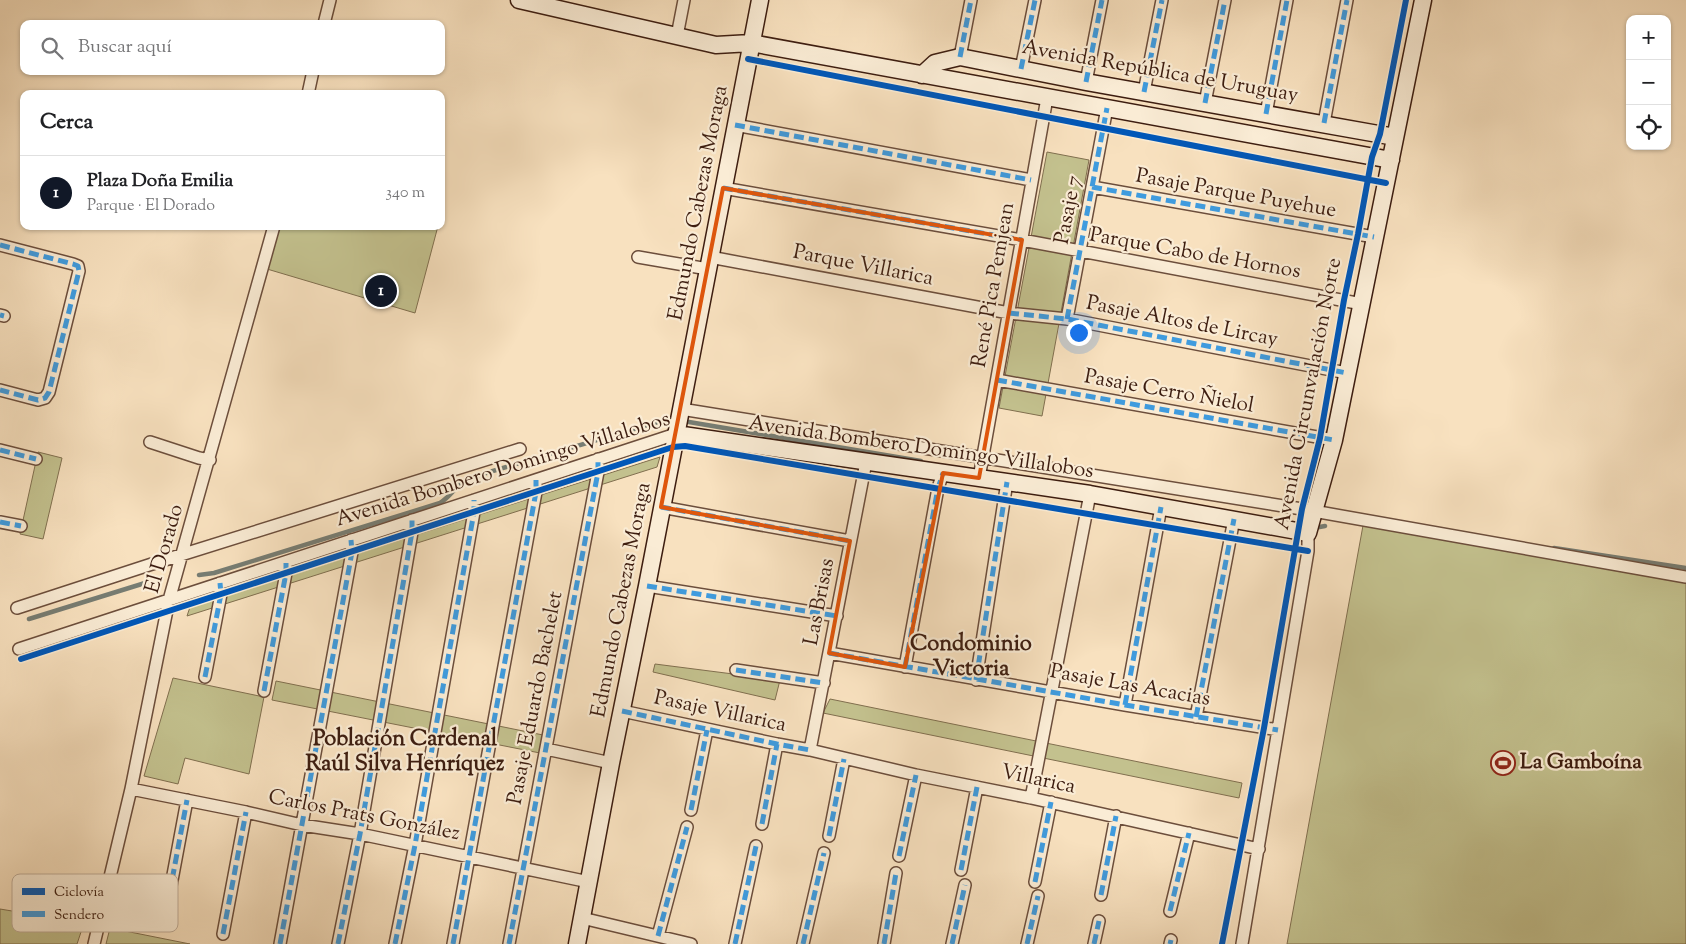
<!DOCTYPE html>
<html lang="es">
<meta charset="utf-8">
<style>
body{margin:0;font-family:"Sorts Mill Goudy",serif;background:#f6f6f6;color:#202124}
.controls{position:absolute;right:15px;top:15px;display:grid;overflow:hidden;border-radius:10px;box-shadow:0 1px 4px #0004}
.controls button{width:45px;height:45px;display:grid;place-items:center;padding:0;border:0;border-bottom:1px solid #e0e0e0;background:#fff;color:#202124;font:25px sans-serif}
.you{position:absolute;left:1078px;top:332px;width:18px;height:18px;margin:-12px;border:4px solid #fff;border-radius:50%;background:#1a73e8;box-shadow:0 0 0 8px #1a73e833}
.badge{display:grid;place-items:center;width:32px;height:32px;border-radius:50%;background:#111827;color:#fff;font-size:16px;font-weight:700}
.pin{position:absolute;translate:-50% -50%;border:2px solid #fff;box-shadow:0 1px 5px #0006}
.list{margin:0;padding:0;list-style:none}
h2{display:flex;justify-content:space-between;align-items:center;height:65px;margin:0;padding:0 20px;font-size:21px}
h2 small{font-size:16px;font-weight:400;color:#757577}
.list li{display:grid;grid-template-columns:32px 1fr auto;gap:15px;align-items:center;box-sizing:border-box;height:75px;padding:0 20px;border-top:1px solid #e0e0e0}
.list b{display:block;font-size:19px;white-space:nowrap}
.list p{margin:0;font-size:16px;white-space:nowrap;color:#757577}
.list em{font-size:16px;font-style:normal;color:#757577}
.icon{flex:none;width:28px;height:28px;fill:none;stroke:currentColor;stroke-width:2;stroke-linecap:round;stroke-linejoin:round}
.map{position:relative;flex:none;width:1686px;height:944px;overflow:hidden}
.search{position:absolute;background:#fff;box-shadow:0 1px 4px #0004;left:20px;top:20px;width:425px;height:55px;display:flex;align-items:center;gap:12px;box-sizing:border-box;padding:0 18px;border-radius:10px;color:#757577;font-size:19px}
.panel{position:absolute;background:#fff;box-shadow:0 1px 4px #0004;left:20px;top:90px;width:425px;height:140px;border-radius:10px}
.map>svg:first-child{display:block}
</style>
<div class="map">
<svg width="1686" height="944" viewBox="0 0 1686 944">
<rect width="100%" height="100%" fill="#f8e1bf"/>
<filter id="stains"><feTurbulence type="fractalNoise" baseFrequency=".004" numOctaves="4"/><feColorMatrix values="0 0 0 0 .2 0 0 0 0 .09 0 0 0 0 .02 0 0 0 .5 -.17"/></filter>
<radialGradient id="worn" r=".72"><stop offset=".6" stop-color="#630" stop-opacity="0"/><stop offset="1" stop-color="#630" stop-opacity=".3"/></radialGradient>
<path fill="#c3c18e" stroke="#806f4f" d="M 1047,152 L 1089,160 L 1042,416 L 999,408 Z
M 278,226 L 438,226 L 415,313 L 267,269 Z
M 38,452 L 62,458 L 43,539 L 20,534 Z
M 660,457 L 657,467 L 187,616 L 190,607 Z
M 1364,520 L 1686,582 L 1686,944 L 1287,944 Z
M 655,664 L 780,680 L 775,700 L 653,672 Z
M 173,678 L 264,697 L 249,774 L 185,758 L 178,784 L 144,776 Z
M 276,681 L 543,735 L 540,753 L 272,700 Z
M 830,699 L 1242,783 L 1239,798 L 823,713 Z
M 0,909 L 84,923 L 77,944 L 0,944 Z
M 110,928 L 190,944 L 106,944 Z"/>
<g fill="none" stroke-linecap="round" stroke-linejoin="round">
<path stroke="#777d73" stroke-width="4.5" d="M 683,421 L 921,461
M 1314,528 L 1325,526
M 1554,548 L 1686,568
M 199,575 L 214,573 L 440,503 C 450,497 456,486 466,479 L 661,421
M 29,619 L 145,583"/>
<defs>
<path id="street" d="M 324,24 L 330,0
M 677,36 L 684,0
M 960,57 L 971,0
M 1021,69 L 1035,0
M 1086,82 L 1102,0
M 1144,92 L 1162,0
M 308,94 L 313,71
M 1205,103 L 1225,0
M 1266,114 L 1287,0
M 1324,123 L 1347,0
M 735,125 L 1031,180
M 1092,187 L 1374,237
M 723,188 L 1022,240 L 1362,304
M 0,245 L 73,264 L 78,266 L 79,271 L 49,392 L 45,398 L 38,400 L 0,390
M 638,257 L 708,269
M 710,257 L 1009,313 L 1067,319 L 1347,373
M 0,315 L 4,316
M 1067,319 L 1107,108
M 997,380 L 1334,440
M 681,409 L 1302,509 L 1686,577
M 150,442 L 199,458 L 210,460
M 0,450 L 36,459
M 979,478 L 1047,98
M 661,507 L 850,541
M 0,522 L 21,526
M 647,586 L 837,616
M 17,608 L 152,564 L 520,449
M 19,649 L 676,434
M 829,653 L 1125,705 L 1278,730
M 905,667 L 938,488 L 943,473
M 736,670 L 824,683
M 205,677 L 221,594 L 220,583
M 976,680 L 1007,482
M 264,691 L 286,573 L 286,562
M 1125,705 L 1161,507
M 622,711 L 777,744 L 810,750 L 916,775 L 1031,798 L 1259,849
M 1196,717 L 1234,519
M 546,749 L 611,763
M 810,750 L 866,462
M 131,789 L 246,812 L 302,825 L 360,834 L 589,882
M 1031,798 L 1090,494
M 691,810 L 707,730
M 762,824 L 777,744
M 829,836 L 844,759
M 899,856 L 916,775
M 961,870 L 977,787
M 1035,882 L 1051,802
M 1101,895 L 1116,816
M 1170,911 L 1189,833
M 582,918 L 691,944
M 164,923 L 187,800
M 223,934 L 246,812
M 658,936 L 687,827
M 94,944 L 131,789 L 169,600 L 274,226
M 280,944 L 352,552 L 351,540
M 338,944 L 360,834 L 412,532 L 412,520
M 395,944 L 415,845 L 474,512 L 474,500
M 453,944 L 536,492 L 536,480
M 509,944 L 598,472 L 598,459
M 735,944 L 756,846
M 803,944 L 824,853
M 884,944 L 896,873
M 952,944 L 965,885
M 1027,944 L 1038,896
M 1094,944 L 1099,921
M 1170,944 L 1171,940
M 1242,944 L 1308,551 L 1308,533"/>
<path id="secondary" d="M 519,0 L 716,45 L 751,43 L 1391,160
M 922,75 L 935,63 L 960,57 L 1086,82 L 1395,137
M 676,434 L 1090,494 L 1308,533 L 1334,440 L 1423,0
M 577,944 L 611,763 L 647,586 L 760,0"/>
</defs>
<use href="#street" stroke="#6c4e3c" stroke-width="14"/>
<use href="#secondary" stroke="#3d1d10" stroke-width="19"/>
<use href="#street" stroke="#faecd5" stroke-width="11"/>
<use href="#secondary" stroke="#faecd5" stroke-width="16"/>
<path stroke="#3f9bde" stroke-width="5" stroke-dasharray="10 5" stroke-linecap="butt" d="M 960,57 L 971,0
M 1021,69 L 1035,0
M 1086,82 L 1102,0
M 1144,92 L 1162,0
M 1205,103 L 1225,0
M 1266,114 L 1287,0
M 1324,123 L 1347,0
M 735,125 L 1031,180
M 1092,187 L 1374,237
M 723,188 L 1022,240
M 0,245 L 73,264 L 78,266 L 79,271 L 49,392 L 45,398 L 38,400 L 0,390
M 1009,313 L 1067,319 L 1347,373
M 0,315 L 4,316
M 1067,319 L 1107,108
M 997,380 L 1334,440
M 0,450 L 36,459
M 661,507 L 850,541
M 0,522 L 21,526
M 647,586 L 837,616
M 829,653 L 1125,705 L 1278,730
M 905,667 L 938,488 L 943,473
M 736,670 L 824,683
M 205,677 L 221,594 L 220,583
M 976,680 L 1007,482
M 264,691 L 286,573 L 286,562
M 1125,705 L 1161,507
M 622,711 L 777,744 L 810,750
M 1196,717 L 1234,519
M 691,810 L 707,730
M 762,824 L 777,744
M 829,836 L 844,759
M 899,856 L 916,775
M 961,870 L 977,787
M 1035,882 L 1051,802
M 1101,895 L 1116,816
M 1170,911 L 1189,833
M 164,923 L 187,800
M 223,934 L 246,812
M 658,936 L 687,827
M 280,944 L 352,552 L 351,540
M 338,944 L 360,834 L 412,532 L 412,520
M 395,944 L 415,845 L 474,512 L 474,500
M 453,944 L 536,492 L 536,480
M 509,944 L 598,472 L 598,459
M 735,944 L 756,846
M 803,944 L 824,853
M 884,944 L 896,873
M 952,944 L 965,885
M 1027,944 L 1038,896
M 1094,944 L 1099,921
M 1170,944 L 1171,940"/>
<defs>
<path id="cycleway" d="M 748,59 L 1386,183
M 21,659 L 673,447 L 685,446 L 1308,551
M 1222,944 L 1264,728 L 1302,509 L 1320,438 L 1344,300 L 1358,234 L 1372,157 L 1380,134 L 1406,0"/>
</defs>
<use href="#cycleway" stroke="#faecd5" stroke-width="9"/>
<use href="#cycleway" stroke="#0057b8" stroke-width="6"/>
</g>
<path fill="none" stroke="#df560c" stroke-width="4" stroke-linejoin="round" d="M 723,188 L 1022,240 L 979,478 L 943,473 L 905,667 L 829,653 L 850,541 L 661,507 Z"/>
<defs>
<symbol id="stadium-ring" viewBox="-11 -11 22 22"><circle r="9.5" fill="#faecd5" stroke="#8f2418" stroke-width="1.5"/><path d="M0-5a6.5 5 0 1 0 0 10a6.5 5 0 1 0 0-10ZM-3.5-1.8h7v3.6h-7Z" fill="#8f2418"/></symbol>
</defs>
<g fill-rule="evenodd">
<use href="#stadium-ring" x="1489" y="749" width="28" height="28"/>
</g>
<g text-anchor="middle" dominant-baseline="central" stroke-width="4.5" stroke-linejoin="round" paint-order="stroke">
<g font-size="21" fill="#3d1d10" stroke="#faecd5">
<text transform="translate(1160 72) rotate(10)">Avenida República de Uruguay</text>
<text transform="translate(1236 194) rotate(10)">Pasaje Parque Puyehue</text>
<text transform="translate(699 203) rotate(-79)">Edmundo Cabezas Moraga</text>
<text transform="translate(1069 210) rotate(-79)">Pasaje 7</text>
<text transform="translate(1195 254) rotate(10)">Parque Cabo de Hornos</text>
<text transform="translate(863 266) rotate(11)">Parque Villarica</text>
<text transform="translate(994 285) rotate(-80)">René Pica Pemjean</text>
<text transform="translate(1182 322) rotate(11)">Pasaje Altos de Lircay</text>
<text transform="translate(1169 392) rotate(10)">Pasaje Cerro Ñielol</text>
<text transform="translate(1309 394) rotate(-79)">Avenida Circunvalación Norte</text>
<text transform="translate(921 448) rotate(8)">Avenida Bombero Domingo Villalobos</text>
<text transform="translate(503 470) rotate(-17)">Avenida Bombero Domingo Villalobos</text>
<text transform="translate(165 549) rotate(-74)">El Dorado</text>
<text transform="translate(622 600) rotate(-79)">Edmundo Cabezas Moraga</text>
<text transform="translate(820 602) rotate(-79)">Las Brisas</text>
<text transform="translate(1130 686) rotate(10)">Pasaje Las Acacias</text>
<text transform="translate(536 698) rotate(-79)">Pasaje Eduardo Bachelet</text>
<text transform="translate(720 712) rotate(12)">Pasaje Villarica</text>
<text transform="translate(1038 780) rotate(12)">Villarica</text>
<text transform="translate(364 816) rotate(11)">Carlos Prats González</text>
</g>
<g font-size="21" font-weight="bold" fill="#3d1d10" stroke="#faecd5" text-anchor="start">
<text x="1520" y="763">La Gamboína</text>
</g>
<g font-size="22" font-weight="bold" fill="#3d1d10" stroke="#faecd5">
<text x="971" y="645">Condominio<tspan x="971" dy="25">Victoria</tspan></text>
<text x="405" y="740">Población Cardenal<tspan x="405" dy="25">Raúl Silva Henríquez</tspan></text>
</g>
</g>
<rect x="12" y="874" width="166" height="58" rx="8" fill="#faecd5" stroke="#c1ae9a" stroke-width="1"/>
<rect x="22" y="888" width="23" height="7" fill="#0057b8"/>
<rect x="22" y="911" width="23" height="6" fill="#3f9bde"/>
<g font-size="14" fill="#3d1d10">
<text x="54" y="896">Ciclovía</text>
<text x="54" y="919">Sendero</text>
</g>
<rect width="100%" height="100%" filter="url(#stains)"/>
<rect width="100%" height="100%" fill="url(#worn)"/>
</svg>
<div class="controls">
<button>+</button>
<button>−</button>
<button><svg class="icon" aria-label="locate" viewBox="0 0 24 24"><circle cx="12" cy="12" r="6"/><path d="M12 2v4M12 18v4M2 12h4M18 12h4"/></svg></button>
</div>
<div class="you"></div>
<div class="pin badge" style="left:381px;top:291px">1</div>
<div class="search"><svg class="icon" aria-label="search" viewBox="0 0 24 24"><circle cx="10" cy="10" r="6"/><path d="M15 15l6 6"/></svg>Buscar aquí</div>
<section class="panel">
<h2>Cerca<small></small></h2>
<ul class="list">
<li><span class="badge">1</span><div><b>Plaza Doña Emilia</b><p>Parque · El Dorado</p></div><em>340 m</em></li>
</ul>
</section>
</div>
